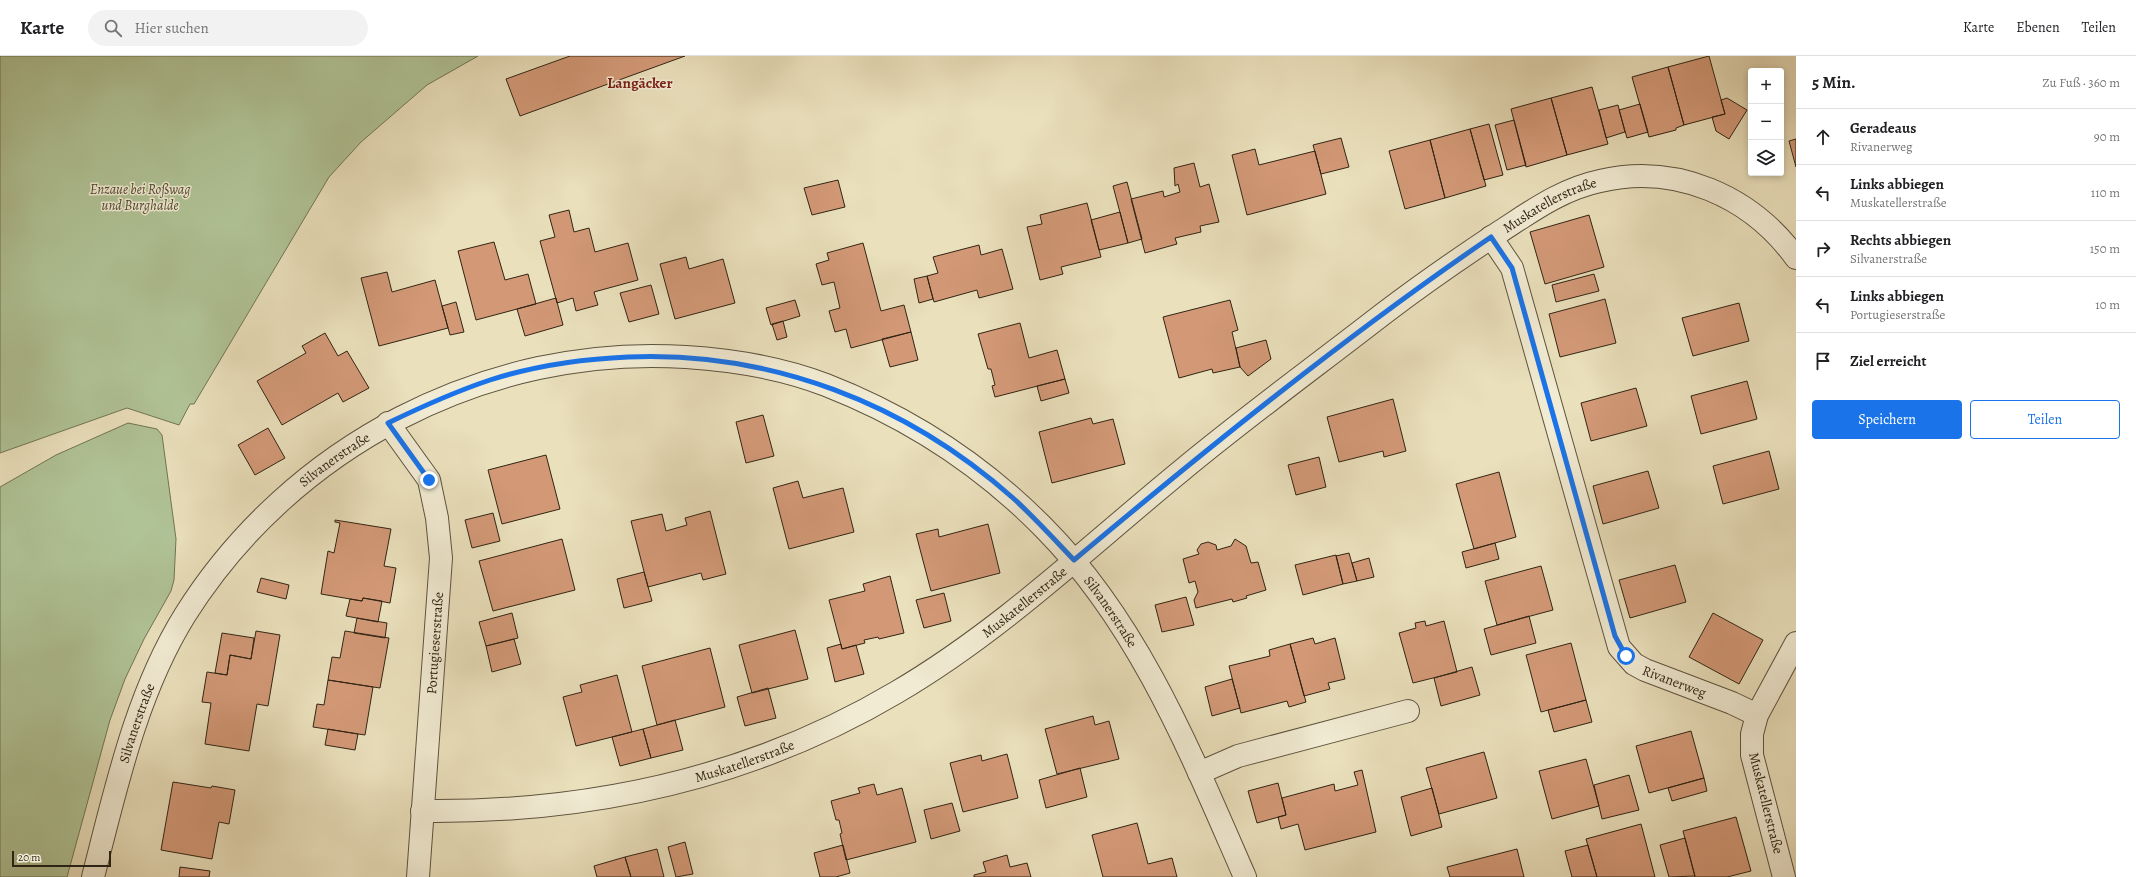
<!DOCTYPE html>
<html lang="de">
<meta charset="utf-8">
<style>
body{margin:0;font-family:Alegreya,serif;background:#f2f2f2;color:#202124}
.controls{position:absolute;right:12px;top:12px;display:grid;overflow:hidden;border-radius:4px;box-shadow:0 2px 6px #0003}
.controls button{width:36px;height:36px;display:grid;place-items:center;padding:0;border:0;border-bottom:1px solid #e0e0e0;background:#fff;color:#202124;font:20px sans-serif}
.scale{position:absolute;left:12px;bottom:10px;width:99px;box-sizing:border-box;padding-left:4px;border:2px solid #302414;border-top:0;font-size:11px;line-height:14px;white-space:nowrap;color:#302414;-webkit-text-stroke:3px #f1ebd3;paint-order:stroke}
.stop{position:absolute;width:12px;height:12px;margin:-9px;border:3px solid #1a73e8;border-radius:50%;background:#fff}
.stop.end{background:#1a73e8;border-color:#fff;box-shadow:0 1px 4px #0008}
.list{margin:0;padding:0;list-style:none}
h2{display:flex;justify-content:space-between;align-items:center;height:52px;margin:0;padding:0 16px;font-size:17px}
h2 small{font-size:13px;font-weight:400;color:#757577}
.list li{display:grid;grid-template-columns:26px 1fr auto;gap:12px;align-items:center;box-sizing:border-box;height:56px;padding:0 16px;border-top:1px solid #e0e0e0}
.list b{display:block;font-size:15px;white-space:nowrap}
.list p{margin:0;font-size:13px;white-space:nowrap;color:#757577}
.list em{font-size:13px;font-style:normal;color:#757577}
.actions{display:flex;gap:8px;padding:12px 16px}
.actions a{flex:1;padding:9px 0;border:1px solid #1a73e8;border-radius:4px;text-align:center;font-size:14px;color:#1a73e8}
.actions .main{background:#1a73e8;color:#fff}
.icon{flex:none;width:22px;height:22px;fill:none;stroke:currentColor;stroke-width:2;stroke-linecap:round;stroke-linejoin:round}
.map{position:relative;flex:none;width:1796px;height:821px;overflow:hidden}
header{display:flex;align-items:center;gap:24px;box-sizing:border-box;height:56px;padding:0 20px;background:#fff;border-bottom:1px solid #e0e0e0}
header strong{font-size:19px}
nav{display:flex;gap:22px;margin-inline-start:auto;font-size:14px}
.search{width:280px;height:36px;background:#f2f2f2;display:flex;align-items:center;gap:10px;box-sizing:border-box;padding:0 14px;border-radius:22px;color:#757577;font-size:15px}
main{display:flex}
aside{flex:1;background:#fff}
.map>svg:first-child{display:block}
</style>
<header>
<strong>Karte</strong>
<div class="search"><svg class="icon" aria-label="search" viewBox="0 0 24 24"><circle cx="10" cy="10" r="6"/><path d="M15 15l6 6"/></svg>Hier suchen</div>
<nav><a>Karte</a><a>Ebenen</a><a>Teilen</a></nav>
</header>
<main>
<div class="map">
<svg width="1796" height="821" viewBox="0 0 1796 821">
<rect width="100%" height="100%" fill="#eae0bc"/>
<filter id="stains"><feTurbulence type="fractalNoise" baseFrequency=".005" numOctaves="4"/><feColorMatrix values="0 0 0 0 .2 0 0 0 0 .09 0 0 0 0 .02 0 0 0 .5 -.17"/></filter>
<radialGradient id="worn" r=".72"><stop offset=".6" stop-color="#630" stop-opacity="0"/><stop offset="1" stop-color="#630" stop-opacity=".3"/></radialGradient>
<path fill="#b0c396" stroke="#707455" d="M 0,0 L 478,0 L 427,29 L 361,86 L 329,121 L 194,348 L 190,348 L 179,369 L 127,352 L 0,397 Z
M 128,367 L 157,373 L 162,379 L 176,483 L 174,524 L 171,535 L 144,583 L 125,623 L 110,664 L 67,821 L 0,821 L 0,431 L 56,399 Z"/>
<path fill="#d39977" stroke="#302414" d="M 570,0 L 685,0 L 520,60 L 506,23 Z
M 1709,0 L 1725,58 L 1684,69 L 1668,11 Z
M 1668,11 L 1684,69 L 1676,72 L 1676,74 L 1649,81 L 1632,21 Z
M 1592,31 L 1608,88 L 1567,99 L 1551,42 Z
M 1551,42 L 1567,99 L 1526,111 L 1511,53 Z
M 1727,42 L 1747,54 L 1729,83 L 1716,75 L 1712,61 L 1725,58 L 1721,44 Z
M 1640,48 L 1648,76 L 1627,82 L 1619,54 Z
M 1618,49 L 1625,76 L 1606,82 L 1599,54 Z
M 1514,64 L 1526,109 L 1507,114 L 1495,69 Z
M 1489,68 L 1503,119 L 1484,124 L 1470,73 Z
M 1470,73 L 1486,130 L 1445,142 L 1430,84 Z
M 1341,82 L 1349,111 L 1321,118 L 1313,89 Z
M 1796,83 L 1796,111 L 1789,85 Z
M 1430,84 L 1445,142 L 1405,153 L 1389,95 Z
M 1255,93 L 1259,109 L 1315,95 L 1326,138 L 1247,159 L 1232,99 Z
M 1194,107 L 1200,131 L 1209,128 L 1219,166 L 1200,170 L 1201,176 L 1175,182 L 1177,188 L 1145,197 L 1131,143 L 1163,135 L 1164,141 L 1180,136 L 1178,128 L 1175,130 L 1174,112 Z
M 838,124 L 845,151 L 812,159 L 804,132 Z
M 1127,126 L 1142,183 L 1128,187 L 1113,130 Z
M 1087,147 L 1101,201 L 1061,211 L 1063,218 L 1040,224 L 1027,171 L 1042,168 L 1040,159 Z
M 569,154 L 574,176 L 589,172 L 595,196 L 628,187 L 638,224 L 594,236 L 598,249 L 576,255 L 573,242 L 557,247 L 540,185 L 555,181 L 549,159 Z
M 1120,156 L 1128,187 L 1099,194 L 1091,164 Z
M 1589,159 L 1604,211 L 1545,228 L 1530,176 Z
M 494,186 L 505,224 L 528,218 L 536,248 L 476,264 L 458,195 Z
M 863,187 L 881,255 L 904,249 L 911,276 L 851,292 L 846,273 L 835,276 L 829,255 L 840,252 L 834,226 L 822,229 L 816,208 L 829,204 L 827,197 Z
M 979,189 L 981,199 L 1002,193 L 1013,233 L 979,242 L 977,234 L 934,246 L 927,220 L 938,217 L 933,201 Z
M 686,201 L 689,213 L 723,203 L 735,247 L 675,263 L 660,208 Z
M 387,216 L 392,236 L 435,224 L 448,272 L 379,290 L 361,222 Z
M 1594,218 L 1599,235 L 1556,246 L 1552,229 Z
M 927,220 L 933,243 L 919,247 L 914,223 Z
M 651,229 L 659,258 L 629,266 L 620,237 Z
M 556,242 L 563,269 L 525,280 L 517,253 Z
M 1605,243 L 1616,287 L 1560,301 L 1549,258 Z
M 795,244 L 800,260 L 771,269 L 766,252 Z
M 1230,244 L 1238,274 L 1232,276 L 1240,311 L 1213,317 L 1212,313 L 1179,322 L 1163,261 Z
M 456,246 L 464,276 L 450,279 L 442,250 Z
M 1739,247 L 1749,285 L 1693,300 L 1682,262 Z
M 783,265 L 787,281 L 777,284 L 772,268 Z
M 1020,267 L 1029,302 L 1057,294 L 1065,323 L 995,341 L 992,330 L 995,329 L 991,313 L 988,313 L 978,278 Z
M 911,276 L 918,304 L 890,311 L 882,283 Z
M 325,277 L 338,300 L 347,295 L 369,332 L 343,346 L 338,337 L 282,369 L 257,325 L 306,297 L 302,290 Z
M 1266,284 L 1271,303 L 1248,320 L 1240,311 L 1236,292 Z
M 1065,323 L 1069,337 L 1041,345 L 1037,330 Z
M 1747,325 L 1757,363 L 1701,378 L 1691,340 Z
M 1636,332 L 1647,370 L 1591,385 L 1581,347 Z
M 1393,343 L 1406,395 L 1384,401 L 1383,395 L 1339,406 L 1327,361 Z
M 763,359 L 774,400 L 746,407 L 736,366 Z
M 1091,362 L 1093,368 L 1113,363 L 1125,408 L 1052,427 L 1039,376 Z
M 268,372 L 285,402 L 255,419 L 238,389 Z
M 1769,395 L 1779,433 L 1723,448 L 1713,410 Z
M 546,399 L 560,453 L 502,468 L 488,414 Z
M 1319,401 L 1326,431 L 1296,439 L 1288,409 Z
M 1648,415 L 1659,452 L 1603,468 L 1593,430 Z
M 1499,416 L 1516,481 L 1474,493 L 1456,428 Z
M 798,425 L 803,442 L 843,432 L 854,476 L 789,493 L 773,432 Z
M 710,455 L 726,518 L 703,524 L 701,517 L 648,531 L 631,465 L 662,458 L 666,475 L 687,469 L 685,462 Z
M 493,457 L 500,485 L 472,492 L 465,464 Z
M 335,464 L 391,473 L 384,510 L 396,512 L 390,547 L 363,542 L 362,545 L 321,538 L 328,495 L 334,497 L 340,467 L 335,466 Z
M 988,468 L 1000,517 L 931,535 L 916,478 L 938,473 L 939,481 Z
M 562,483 L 575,534 L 493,555 L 479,505 Z
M 1235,483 L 1246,490 L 1251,507 L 1258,506 L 1266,534 L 1246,540 L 1247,542 L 1233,546 L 1232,543 L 1196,552 L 1194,544 L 1198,536 L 1195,525 L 1189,527 L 1183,503 L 1199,498 L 1197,494 L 1201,488 L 1208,486 L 1216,489 L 1217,494 L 1231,490 Z
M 1495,487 L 1499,503 L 1466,512 L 1462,496 Z
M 1349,497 L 1357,525 L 1343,528 L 1336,500 Z
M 1336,499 L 1343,528 L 1303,539 L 1295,509 Z
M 1369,502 L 1374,521 L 1357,525 L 1352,507 Z
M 1675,509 L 1686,546 L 1630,562 L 1619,524 Z
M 1541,510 L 1553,554 L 1497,569 L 1485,525 Z
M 644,516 L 652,545 L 624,552 L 617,523 Z
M 890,520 L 904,577 L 879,583 L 878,581 L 864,584 L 865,587 L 842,593 L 829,544 L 865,535 L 863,528 Z
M 261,522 L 289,529 L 286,543 L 257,536 Z
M 944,537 L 951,565 L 924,572 L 916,544 Z
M 1186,541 L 1194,569 L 1162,576 L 1155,549 Z
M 363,542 L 382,545 L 378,566 L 346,560 L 350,543 L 362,545 Z
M 512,557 L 518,582 L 486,590 L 479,566 Z
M 1713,557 L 1763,584 L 1739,628 L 1689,601 Z
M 1529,560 L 1536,587 L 1491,599 L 1484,573 Z
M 357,562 L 387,567 L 385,582 L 354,577 Z
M 1425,565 L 1426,570 L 1444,565 L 1457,616 L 1413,627 L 1399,577 L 1416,572 L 1415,567 Z
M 795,574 L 808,623 L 752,637 L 739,589 Z
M 256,575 L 280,579 L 268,650 L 257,648 L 249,695 L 205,688 L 211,647 L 202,646 L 207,616 L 227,619 L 230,599 L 251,603 Z
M 345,575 L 389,582 L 380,632 L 328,624 L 332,601 L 340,602 Z
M 222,577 L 254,582 L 251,603 L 230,599 L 227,619 L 215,617 Z
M 1313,582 L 1315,588 L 1335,582 L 1345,623 L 1328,627 L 1330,633 L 1304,640 L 1290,588 Z
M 514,583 L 521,608 L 492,616 L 486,590 Z
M 1571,587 L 1586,644 L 1541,656 L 1526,599 Z
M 841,588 L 842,593 L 856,589 L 864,618 L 835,626 L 827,592 Z
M 1290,588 L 1306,646 L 1289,651 L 1287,645 L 1241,657 L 1229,610 L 1270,600 L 1269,594 Z
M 710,592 L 725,651 L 657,669 L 642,610 Z
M 1472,611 L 1480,639 L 1441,650 L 1434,622 Z
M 617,619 L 632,676 L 576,690 L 563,641 L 582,636 L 580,629 Z
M 1232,623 L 1240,652 L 1212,660 L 1205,631 Z
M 328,624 L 373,631 L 365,679 L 313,671 L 317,648 L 324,649 Z
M 768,632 L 776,662 L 745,670 L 737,641 Z
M 1586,644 L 1592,666 L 1554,676 L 1548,654 Z
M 1093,660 L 1095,669 L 1109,665 L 1119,703 L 1057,718 L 1045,673 Z
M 675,664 L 683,694 L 651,702 L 643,673 Z
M 328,673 L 358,678 L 355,694 L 325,689 Z
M 643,673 L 651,702 L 620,710 L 612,681 Z
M 1691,675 L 1704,722 L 1649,737 L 1636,690 Z
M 1484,696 L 1497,742 L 1439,758 L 1426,712 Z
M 1007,698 L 1018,742 L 963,756 L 950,707 L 981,699 L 982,705 Z
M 1586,703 L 1599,750 L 1552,763 L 1539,715 Z
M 1080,712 L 1087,741 L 1046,752 L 1039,724 Z
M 1362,714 L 1376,776 L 1305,794 L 1298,768 L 1281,773 L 1278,761 L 1286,759 L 1282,742 L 1334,728 L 1335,735 L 1358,729 L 1354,716 Z
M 1629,719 L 1639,754 L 1602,763 L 1594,729 Z
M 1704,722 L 1707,735 L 1672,745 L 1668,732 Z
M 173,726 L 211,732 L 212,730 L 235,734 L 229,768 L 219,766 L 212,803 L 161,794 Z
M 1278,727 L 1286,759 L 1257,767 L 1248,735 Z
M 874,728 L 877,739 L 902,732 L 916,786 L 846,804 L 840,778 L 842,777 L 839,764 L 836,764 L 831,745 L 860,737 L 858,732 Z
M 1432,732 L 1442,771 L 1411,780 L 1401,741 Z
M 952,747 L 960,775 L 931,783 L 924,754 Z
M 1736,761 L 1751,815 L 1727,821 L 1695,821 L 1683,775 Z
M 1137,767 L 1148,808 L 1172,802 L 1177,821 L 1103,821 L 1092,779 Z
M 1641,768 L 1655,821 L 1597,821 L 1586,783 Z
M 1685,782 L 1695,820 L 1669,821 L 1660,789 Z
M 685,786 L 693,818 L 676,821 L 668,791 Z
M 843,789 L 850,817 L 836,821 L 820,821 L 814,797 Z
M 1588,789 L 1597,821 L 1572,821 L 1565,795 Z
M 657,793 L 664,821 L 631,821 L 625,801 Z
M 1517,793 L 1524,821 L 1450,821 L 1447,811 Z
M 1007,799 L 1010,811 L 1027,807 L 1031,821 L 974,821 L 974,819 L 986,816 L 983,806 Z
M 625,801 L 631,821 L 597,821 L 594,810 Z
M 180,811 L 210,815 L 209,821 L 179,821 Z"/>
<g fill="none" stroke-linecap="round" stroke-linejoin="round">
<defs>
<g id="minor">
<path id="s1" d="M 1491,181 L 1512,212 L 1619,591 L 1634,608 L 1645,614 L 1732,647 L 1757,659"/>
<path d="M 388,367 L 429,424 L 437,462 L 441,502 L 418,821"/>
<path d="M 1199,717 L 1238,700 L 1408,655"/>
<path id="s2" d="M 422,755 C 590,757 752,722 897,636 C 1001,575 1088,491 1181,415 C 1246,361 1316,310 1383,258 C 1421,229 1460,202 1501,175 C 1532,155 1562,133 1600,125 C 1676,107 1751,140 1796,202"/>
<path id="s3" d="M 93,821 C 116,732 136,638 185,559 C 291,390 487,288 686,301 C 733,304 782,312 826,329 C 908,361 983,410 1044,472 C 1140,569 1191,698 1245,821"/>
<path d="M 1784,821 L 1752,699 L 1752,678 L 1757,659 L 1796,587"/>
</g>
</defs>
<use href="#minor" stroke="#5e533e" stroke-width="24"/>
<use href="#minor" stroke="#f1ebd3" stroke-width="22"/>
</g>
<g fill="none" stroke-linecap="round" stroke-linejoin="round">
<path stroke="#1a73e8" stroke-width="5" d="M 429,424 L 388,367 C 421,351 454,336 490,324 C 534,310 582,303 628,301 C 771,295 906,347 1013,442 C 1034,461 1054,483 1074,504 C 1209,391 1346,280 1491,181 L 1512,212 L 1615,580 L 1626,600"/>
</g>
<g text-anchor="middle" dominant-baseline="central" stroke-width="3" stroke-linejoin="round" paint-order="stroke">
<g font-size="14" font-style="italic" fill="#504c34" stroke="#f1ebd3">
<text x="140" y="133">Enzaue bei Roßwag<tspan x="140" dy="16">und Burghalde</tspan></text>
</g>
<g font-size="14" fill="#302414" stroke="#f1ebd3">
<text stroke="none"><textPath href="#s2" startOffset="1312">Muskatellerstraße</textPath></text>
<text stroke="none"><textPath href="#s3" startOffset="496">Silvanerstraße</textPath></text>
<text stroke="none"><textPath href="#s2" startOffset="652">Muskatellerstraße</textPath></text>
<text stroke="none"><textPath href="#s3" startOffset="1383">Silvanerstraße</textPath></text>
<text transform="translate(435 587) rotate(-86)">Portugieserstraße</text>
<text stroke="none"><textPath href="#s1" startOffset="498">Rivanerweg</textPath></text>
<text stroke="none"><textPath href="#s3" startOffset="160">Silvanerstraße</textPath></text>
<text stroke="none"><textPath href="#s2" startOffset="328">Muskatellerstraße</textPath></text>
<text transform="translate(1766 747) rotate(76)">Muskatellerstraße</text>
</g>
<g font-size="15" font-weight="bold" fill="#7a1f14" stroke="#f1ebd3">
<text x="640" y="27">Langäcker</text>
</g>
</g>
<rect width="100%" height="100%" filter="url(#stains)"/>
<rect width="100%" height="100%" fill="url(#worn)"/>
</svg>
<div class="controls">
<button>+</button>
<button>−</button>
<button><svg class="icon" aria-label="layers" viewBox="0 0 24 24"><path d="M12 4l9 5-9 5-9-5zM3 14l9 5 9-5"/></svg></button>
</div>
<div class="scale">20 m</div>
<div class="stop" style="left:1626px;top:600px"></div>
<div class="stop end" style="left:429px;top:424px"></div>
</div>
<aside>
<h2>5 Min.<small>Zu Fuß · 360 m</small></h2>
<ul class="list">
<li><svg class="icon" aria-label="ahead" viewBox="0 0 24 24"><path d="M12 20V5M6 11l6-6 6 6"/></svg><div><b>Geradeaus</b><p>Rivanerweg</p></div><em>90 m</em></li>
<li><svg class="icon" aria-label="left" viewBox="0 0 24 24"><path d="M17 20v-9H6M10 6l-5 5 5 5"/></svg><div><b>Links abbiegen</b><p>Muskatellerstraße</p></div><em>110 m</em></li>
<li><svg class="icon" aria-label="right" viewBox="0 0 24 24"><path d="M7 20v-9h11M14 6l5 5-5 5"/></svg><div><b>Rechts abbiegen</b><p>Silvanerstraße</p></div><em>150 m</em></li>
<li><svg class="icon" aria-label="left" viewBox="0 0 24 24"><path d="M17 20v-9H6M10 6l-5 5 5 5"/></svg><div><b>Links abbiegen</b><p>Portugieserstraße</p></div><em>10 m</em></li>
<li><svg class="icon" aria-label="arrive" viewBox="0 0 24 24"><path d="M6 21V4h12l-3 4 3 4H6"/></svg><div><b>Ziel erreicht</b></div></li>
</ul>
<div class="actions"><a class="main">Speichern</a><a>Teilen</a></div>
</aside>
</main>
